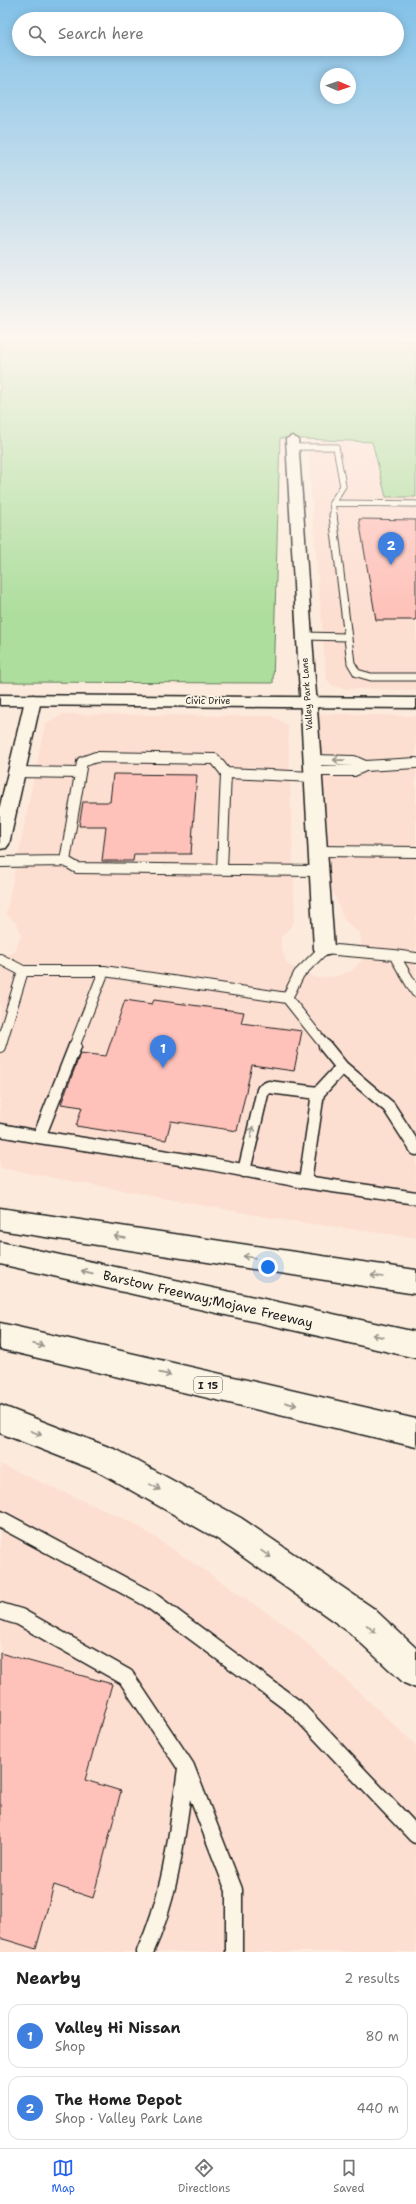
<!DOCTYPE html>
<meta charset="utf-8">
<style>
body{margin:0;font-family:"Shantell Sans",sans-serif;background:#f2f2f2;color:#222}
.compass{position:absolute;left:320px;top:68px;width:36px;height:36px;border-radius:50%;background:#fff;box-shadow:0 2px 10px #0003;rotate:92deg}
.you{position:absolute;left:268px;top:1267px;width:14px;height:14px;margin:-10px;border:3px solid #fff;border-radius:50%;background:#1a73e8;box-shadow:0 0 0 6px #1a73e833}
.badge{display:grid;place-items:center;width:26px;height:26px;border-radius:50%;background:#2563eb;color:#fff;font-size:13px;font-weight:700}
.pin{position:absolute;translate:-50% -33px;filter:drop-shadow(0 1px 2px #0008)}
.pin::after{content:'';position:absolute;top:21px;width:14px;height:12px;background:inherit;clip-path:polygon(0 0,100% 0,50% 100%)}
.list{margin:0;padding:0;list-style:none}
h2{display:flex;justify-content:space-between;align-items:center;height:52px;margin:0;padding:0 16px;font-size:17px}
h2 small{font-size:13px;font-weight:400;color:#767676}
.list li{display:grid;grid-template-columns:26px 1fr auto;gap:12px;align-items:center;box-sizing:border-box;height:64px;margin:0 8px 8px;padding:0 8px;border:1px solid #e0e0e0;border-radius:12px}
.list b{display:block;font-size:15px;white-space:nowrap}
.list p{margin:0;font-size:13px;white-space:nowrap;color:#767676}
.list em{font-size:13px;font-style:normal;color:#767676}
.icon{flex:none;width:22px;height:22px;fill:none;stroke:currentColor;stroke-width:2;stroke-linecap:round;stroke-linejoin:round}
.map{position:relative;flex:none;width:416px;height:1952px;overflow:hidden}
.search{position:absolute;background:#fff;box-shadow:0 2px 10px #0003;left:12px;right:12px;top:12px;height:44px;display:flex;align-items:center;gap:10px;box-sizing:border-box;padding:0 14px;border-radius:22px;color:#767676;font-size:15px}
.sheet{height:196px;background:#fff}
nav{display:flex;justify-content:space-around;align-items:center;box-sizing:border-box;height:56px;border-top:1px solid #e0e0e0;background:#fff;font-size:11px;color:#767676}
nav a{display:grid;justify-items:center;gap:2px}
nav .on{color:#2563eb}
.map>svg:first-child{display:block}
</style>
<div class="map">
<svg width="416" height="1952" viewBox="0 0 416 1952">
<rect width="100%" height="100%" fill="#fcebdc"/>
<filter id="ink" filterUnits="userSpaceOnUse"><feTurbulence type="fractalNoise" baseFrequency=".025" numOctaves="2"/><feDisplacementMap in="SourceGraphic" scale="8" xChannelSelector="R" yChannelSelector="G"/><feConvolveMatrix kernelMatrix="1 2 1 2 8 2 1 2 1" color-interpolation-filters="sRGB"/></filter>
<g filter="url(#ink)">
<path fill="#fddfd2" d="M 307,442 L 371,443 L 386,497 L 416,497 L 416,690 L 345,689 L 332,686 L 326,678 Z
M 314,713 L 416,716 L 416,1238 L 276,1219 L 0,1168 L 0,960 L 13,952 L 21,935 L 17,924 L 6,913 L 45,723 L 63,714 L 272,716 L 288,725 L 295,909 L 294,923 L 281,938 L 281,945 L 287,964 L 316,978 L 336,976 L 351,971 L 363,959 L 360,934 L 344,920 L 325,872 Z
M 0,1464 L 134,1523 L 293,1630 L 416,1745 L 416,1952 L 0,1952 Z"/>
<path fill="#aede9e" stroke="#657d5d" d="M 0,340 L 416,340 L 416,497 L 386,497 L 372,442 L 280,438 L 273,683 L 0,682 Z"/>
<path fill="#fec2ba" stroke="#1c1c1c" d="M 359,519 L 416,520 L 416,620 L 376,620 Z
M 113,774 L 197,775 L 191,854 L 134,854 L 133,861 L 102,861 L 106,826 L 79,826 L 83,802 L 110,802 Z
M 125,1000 L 152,1004 L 154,1000 L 244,1012 L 241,1023 L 302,1031 L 294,1071 L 252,1065 L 237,1131 L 171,1121 L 166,1140 L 76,1126 L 82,1107 L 61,1104 L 76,1065 L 80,1053 L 106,1056 Z
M 0,1653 L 112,1684 L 85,1780 L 121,1791 L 93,1898 L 54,1885 L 36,1949 L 0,1938 Z"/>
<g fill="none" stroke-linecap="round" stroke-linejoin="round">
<defs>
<path id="lane-far4" d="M 292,447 L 336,447 L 343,486 L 332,503 L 334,516
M 332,503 L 416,504"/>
<path id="lane-far3" d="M 333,515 L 351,663 L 357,673 L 371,677 L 416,677
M 304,636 L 347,637"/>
<path id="lane-far2" d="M 312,760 L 354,761 L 365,766
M 312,771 L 354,771 L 365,766 L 416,763
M 17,772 L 80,773
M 313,777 L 226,773 L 215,759 L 96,757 L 82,762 L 65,861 L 77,868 L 319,871
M 318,851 L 416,852
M 0,862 L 65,861
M 222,869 L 226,773
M 394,955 L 416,958
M 0,959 L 23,971 L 104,971
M 0,1047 L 23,971
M 74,1047 L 104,971 L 287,998
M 326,1047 L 287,998 L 299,974 L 324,949 L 394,955 L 416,992"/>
<path id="lane-far1" d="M 75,1046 L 39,1137 L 206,1163 L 305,1182 L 318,1093 L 342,1067
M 325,1046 L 342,1067 L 389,1107 L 416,1149
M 0,1130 L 39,1137
M 244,1171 L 263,1090 L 269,1087 L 318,1093
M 305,1182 L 416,1198"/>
<path id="lane" d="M 0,1519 L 149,1599 L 296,1708 L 416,1835
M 0,1611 L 20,1617 L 126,1677 L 186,1767 L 234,1890 L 234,1952
M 145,1952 C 172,1894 177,1832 186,1769"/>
<path id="street" d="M 292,436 L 298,439 L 334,949 L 331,954 L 324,956 L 317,954 L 314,949 L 286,439 Z
M 33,695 L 38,697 L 41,700 L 9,844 L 6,848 L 0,849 L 0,806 L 25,700 L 28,697 Z"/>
<path id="secondary" d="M 0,695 L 416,698 L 416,708 L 0,705 Z"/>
<path id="highway" d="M 0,1208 L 416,1270 L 416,1294 L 0,1230 Z
M 0,1242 L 416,1332 L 416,1358 L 0,1264 Z
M 0,1323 L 416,1419 L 416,1447 L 0,1349 Z
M 0,1405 L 119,1451 L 241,1518 L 373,1608 L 416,1648 L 416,1688 L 404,1683 L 349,1632 L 219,1540 L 97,1471 L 0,1433 Z"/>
</defs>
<use href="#lane-far4" stroke="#1c1c1c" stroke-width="7"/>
<use href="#lane-far3" stroke="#1c1c1c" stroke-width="9"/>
<use href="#lane-far2" stroke="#1c1c1c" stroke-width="12"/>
<use href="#lane-far1" stroke="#1c1c1c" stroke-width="15"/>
<use href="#lane" stroke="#1c1c1c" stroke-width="19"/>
<use href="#street" stroke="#1c1c1c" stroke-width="3"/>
<use href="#secondary" stroke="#1c1c1c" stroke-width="3"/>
<use href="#highway" stroke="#1c1c1c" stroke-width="3"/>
<use href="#lane-far4" stroke="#fcf5e5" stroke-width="5.5"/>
<use href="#lane-far3" stroke="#fcf5e5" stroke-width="7"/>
<use href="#lane-far2" stroke="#fcf5e5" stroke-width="10"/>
<use href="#lane-far1" stroke="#fcf5e5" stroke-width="12"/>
<use href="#lane" stroke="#fcf5e5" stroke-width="16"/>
<use href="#street" fill="#fcf5e5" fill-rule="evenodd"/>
<use href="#secondary" fill="#fcf5e5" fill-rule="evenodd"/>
<use href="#highway" fill="#fcf5e5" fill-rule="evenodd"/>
</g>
<defs><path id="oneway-shaft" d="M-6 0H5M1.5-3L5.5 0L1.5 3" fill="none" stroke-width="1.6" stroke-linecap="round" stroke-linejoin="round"/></defs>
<g stroke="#97938b">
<use href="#oneway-shaft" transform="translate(339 760) rotate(-179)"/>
<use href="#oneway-shaft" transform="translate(252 1132) rotate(-78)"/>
<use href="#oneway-shaft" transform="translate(120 1237) rotate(-171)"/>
<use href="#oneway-shaft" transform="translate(249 1257) rotate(-171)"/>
<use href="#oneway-shaft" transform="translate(87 1272) rotate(-167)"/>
<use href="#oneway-shaft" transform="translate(377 1276) rotate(-171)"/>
<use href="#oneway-shaft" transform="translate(378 1336) rotate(-167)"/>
<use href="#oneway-shaft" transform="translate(38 1345) rotate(13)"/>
<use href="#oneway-shaft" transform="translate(165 1374) rotate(13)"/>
<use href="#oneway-shaft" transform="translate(291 1404) rotate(13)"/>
<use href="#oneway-shaft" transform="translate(36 1433) rotate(21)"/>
<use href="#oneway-shaft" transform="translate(155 1487) rotate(29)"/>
<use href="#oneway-shaft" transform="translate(266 1554) rotate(35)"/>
<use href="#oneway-shaft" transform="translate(371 1629) rotate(43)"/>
</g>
</g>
<linearGradient id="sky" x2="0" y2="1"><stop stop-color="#82c1e8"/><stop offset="0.55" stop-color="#fef6ef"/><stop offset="1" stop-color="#fef6ef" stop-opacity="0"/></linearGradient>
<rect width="416" height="613" fill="url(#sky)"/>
<g text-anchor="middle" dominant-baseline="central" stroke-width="4" stroke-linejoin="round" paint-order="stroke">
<g font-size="9" fill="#1c1c1c" stroke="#fcf5e5">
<text transform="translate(307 694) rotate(-94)">Valley Park Lane</text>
<text x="208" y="701">Civic Drive</text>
</g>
<rect fill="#fcf5e5" stroke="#5f5d58" stroke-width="1" x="194" y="1377" width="28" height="16" rx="3"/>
<g font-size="10" font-weight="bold" fill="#1c1c1c">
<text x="208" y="1385">I 15</text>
</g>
<g font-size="13" fill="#1c1c1c" stroke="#fcf5e5">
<text transform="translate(208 1299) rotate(13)">Barstow Freeway;Mojave Freeway</text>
</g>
</g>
</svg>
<svg class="compass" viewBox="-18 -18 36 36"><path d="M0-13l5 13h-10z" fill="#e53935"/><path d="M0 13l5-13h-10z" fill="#767676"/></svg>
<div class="you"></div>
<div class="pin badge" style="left:163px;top:1068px;background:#3f7fe0">1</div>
<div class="pin badge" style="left:391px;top:565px;background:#3f7fe0">2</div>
<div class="search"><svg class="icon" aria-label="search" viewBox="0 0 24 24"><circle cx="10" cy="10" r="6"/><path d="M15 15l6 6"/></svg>Search here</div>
</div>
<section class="sheet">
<h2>Nearby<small>2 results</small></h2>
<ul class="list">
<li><span class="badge" style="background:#3f7fe0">1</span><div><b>Valley Hi Nissan</b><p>Shop</p></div><em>80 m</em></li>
<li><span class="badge" style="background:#3f7fe0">2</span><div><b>The Home Depot</b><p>Shop · Valley Park Lane</p></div><em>440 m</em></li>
</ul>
</section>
<nav>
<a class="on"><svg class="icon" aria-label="map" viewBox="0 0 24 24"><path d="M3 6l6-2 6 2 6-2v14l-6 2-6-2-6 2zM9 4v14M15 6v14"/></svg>Map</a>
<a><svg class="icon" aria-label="directions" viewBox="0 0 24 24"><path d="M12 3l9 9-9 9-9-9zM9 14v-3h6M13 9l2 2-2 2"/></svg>Directions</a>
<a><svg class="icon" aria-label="saved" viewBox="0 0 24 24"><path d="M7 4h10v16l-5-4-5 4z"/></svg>Saved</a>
</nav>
